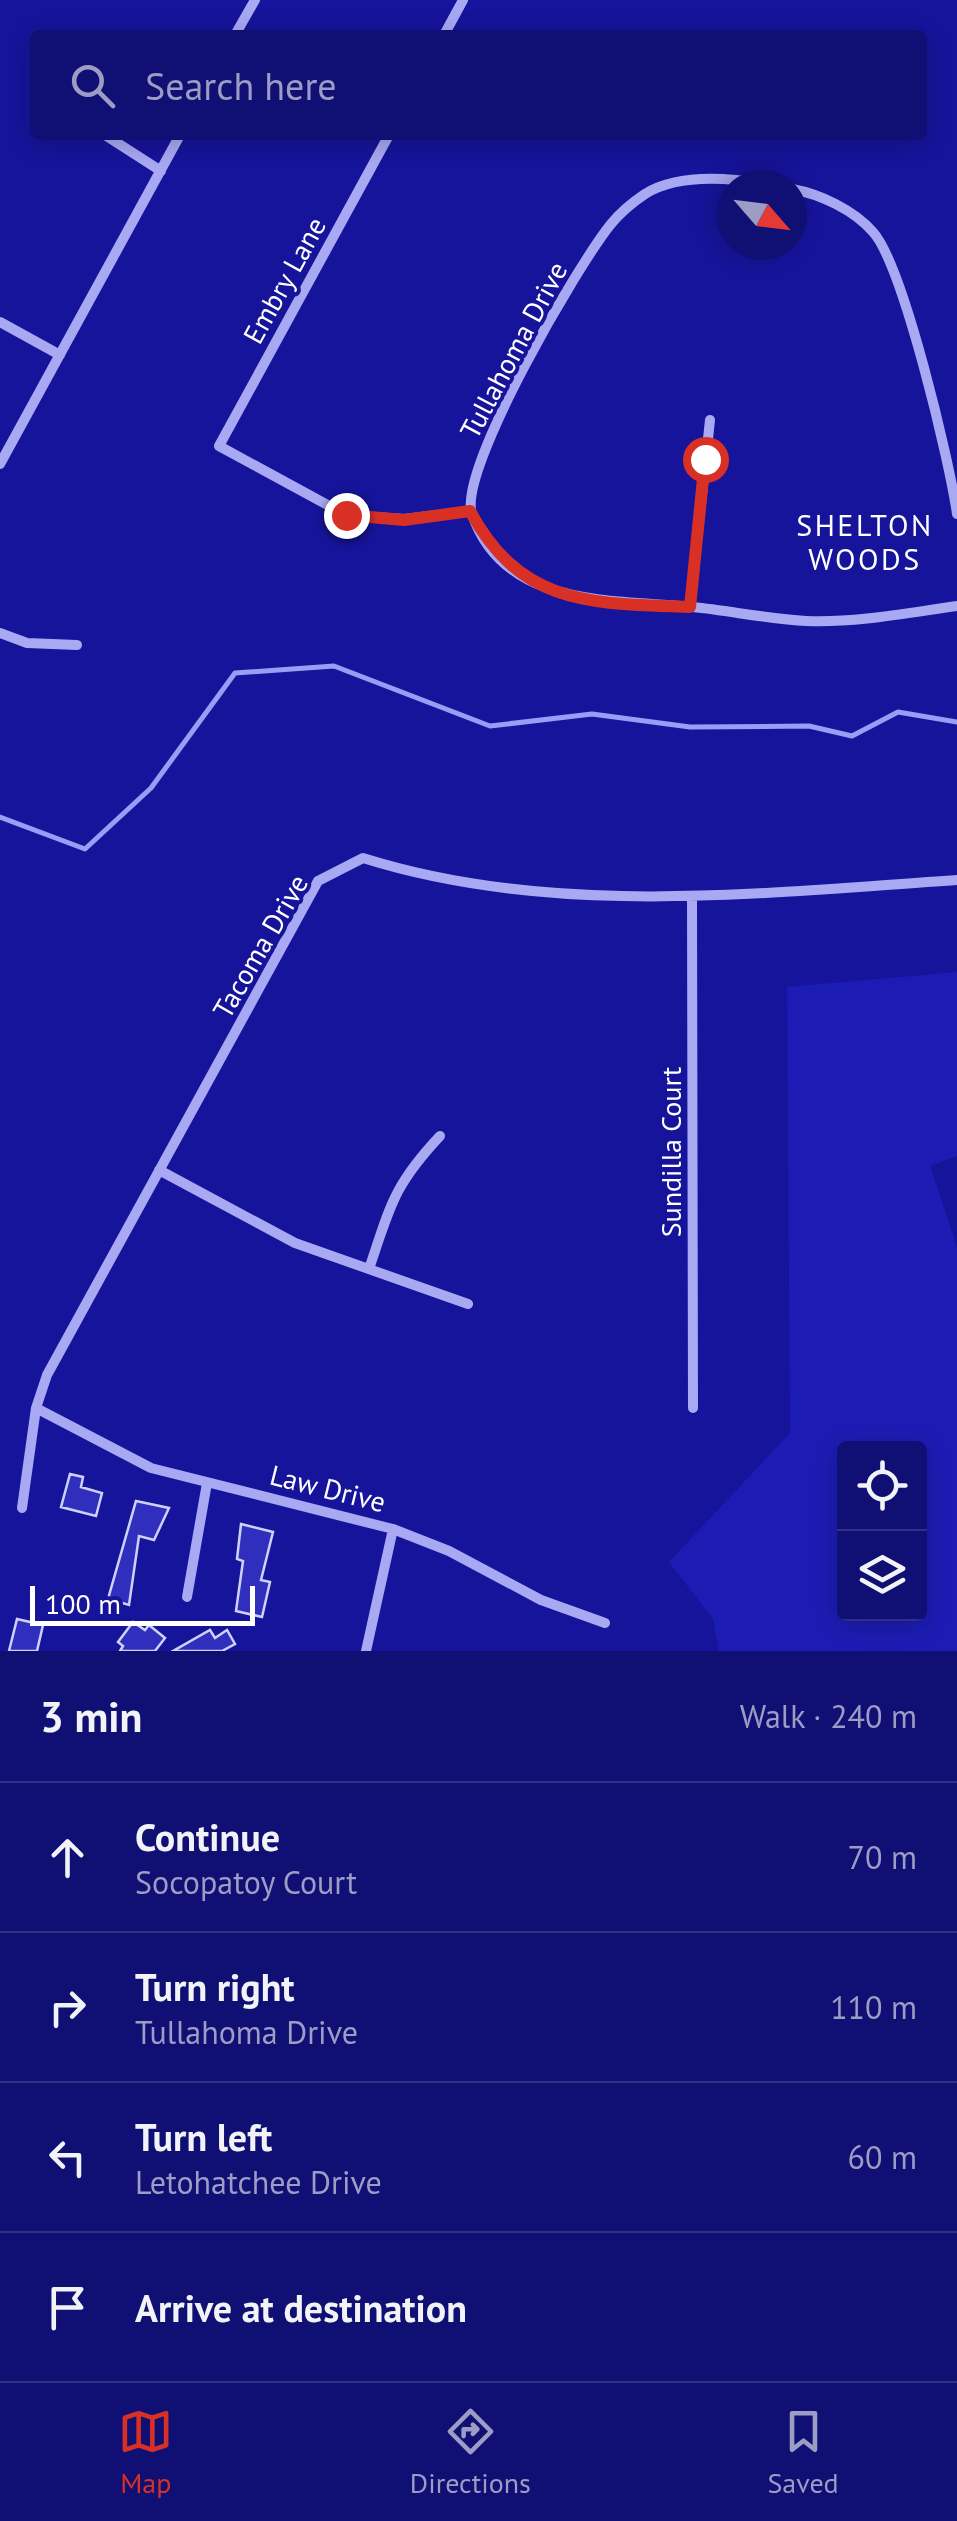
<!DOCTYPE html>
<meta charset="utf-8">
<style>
body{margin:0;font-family:"PT Sans",sans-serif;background:#1e1d7c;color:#f1f3f6}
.controls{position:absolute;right:30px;bottom:30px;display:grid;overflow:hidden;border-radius:10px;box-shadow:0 5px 25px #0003}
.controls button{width:90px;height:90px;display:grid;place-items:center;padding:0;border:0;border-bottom:2px solid #302f86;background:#100f74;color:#f1f3f6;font:50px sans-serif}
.compass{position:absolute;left:717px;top:170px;width:90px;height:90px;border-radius:50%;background:#100f74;box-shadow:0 5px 25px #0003;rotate:118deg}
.scale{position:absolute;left:30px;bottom:25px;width:225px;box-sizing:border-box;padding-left:10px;border:5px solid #fff;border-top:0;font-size:28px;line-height:35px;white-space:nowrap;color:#fff;-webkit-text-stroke:8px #16149a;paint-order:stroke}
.stop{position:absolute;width:30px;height:30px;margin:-22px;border:8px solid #d93025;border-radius:50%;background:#fff}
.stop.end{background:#d93025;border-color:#fff;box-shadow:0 2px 10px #0008}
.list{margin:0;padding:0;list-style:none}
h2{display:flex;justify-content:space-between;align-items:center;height:130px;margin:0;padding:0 40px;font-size:42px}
h2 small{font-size:32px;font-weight:400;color:#9c9cc5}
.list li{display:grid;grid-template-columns:65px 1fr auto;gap:30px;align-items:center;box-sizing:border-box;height:150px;padding:0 40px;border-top:2px solid #302f86}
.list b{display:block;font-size:38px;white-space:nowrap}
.list p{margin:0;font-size:32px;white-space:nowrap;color:#9c9cc5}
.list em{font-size:32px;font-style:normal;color:#9c9cc5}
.icon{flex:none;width:55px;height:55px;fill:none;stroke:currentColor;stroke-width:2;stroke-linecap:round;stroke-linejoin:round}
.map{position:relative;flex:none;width:957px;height:1651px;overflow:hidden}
.search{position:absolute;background:#100f74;box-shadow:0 5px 25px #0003;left:30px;right:30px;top:30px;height:110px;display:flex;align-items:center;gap:25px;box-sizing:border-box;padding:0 35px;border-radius:10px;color:#9c9cc5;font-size:38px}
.sheet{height:730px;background:#100f74}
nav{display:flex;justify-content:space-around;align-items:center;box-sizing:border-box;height:140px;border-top:2px solid #302f86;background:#100f74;font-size:28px;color:#9c9cc5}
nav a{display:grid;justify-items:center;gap:5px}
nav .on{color:#d93025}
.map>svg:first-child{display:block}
</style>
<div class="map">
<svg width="957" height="1651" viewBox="0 0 957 1651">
<rect width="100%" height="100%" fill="#16149a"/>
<path fill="#1c1cb4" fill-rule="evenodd" d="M 957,972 L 957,1156 L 930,1166 L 957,1247 L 957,1651 L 719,1651 L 713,1619 L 669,1562 L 790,1433 L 787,987 ZM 844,1448 L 920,1448 L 920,1614 L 844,1614 Z"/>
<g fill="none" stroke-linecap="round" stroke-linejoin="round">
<path stroke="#9a9cf6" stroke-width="5" d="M 0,817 L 85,849 L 151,788 L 235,673 L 334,666 L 490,726 L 592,714 L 690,727 L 809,726 L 852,736 L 898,712 L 957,722"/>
</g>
<path fill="#302fbd" stroke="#d0d0fd" stroke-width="2.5" d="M 70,1474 L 83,1477 L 81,1487 L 102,1493 L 96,1516 L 61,1507 Z
M 136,1501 L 169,1508 L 154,1540 L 139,1536 L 129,1605 L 108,1599 Z
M 241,1524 L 273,1532 L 261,1580 L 270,1582 L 262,1617 L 236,1611 L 243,1561 L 237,1559 Z
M 17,1619 L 43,1625 L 37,1651 L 9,1651 Z
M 133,1622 L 145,1630 L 149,1625 L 165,1638 L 155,1651 L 120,1651 L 123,1646 L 118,1642 Z
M 210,1630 L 215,1638 L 227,1630 L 235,1644 L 222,1651 L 173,1651 Z"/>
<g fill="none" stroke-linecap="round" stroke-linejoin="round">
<path stroke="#a8a8f3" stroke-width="10" d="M 235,35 L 255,0
M 444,35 L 463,0
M 105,135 L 161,171
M 389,135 L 219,446 L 346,515 L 404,519 L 471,511
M 771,185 C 733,178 679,173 645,194 C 633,202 620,213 611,224 C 579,263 457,471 472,514 C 504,609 614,599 693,607 C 731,611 769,619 806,621 C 857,623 907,613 957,606
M 792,189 C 820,194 854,210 873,232 C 903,265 950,463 957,514
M 0,322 L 60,355
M 0,464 L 180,135
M 690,607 L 710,420
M 0,633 L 27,643 L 77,645
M 692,896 L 693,1408
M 159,1170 L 295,1243 L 468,1304
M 369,1269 C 390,1207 393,1186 440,1136
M 36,1408 L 151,1468 L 393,1529 L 449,1551 L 541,1600 L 605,1623
M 22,1508 L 36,1408 L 47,1375 L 318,881 L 363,858 C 554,918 760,893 957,880
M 187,1597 L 207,1483
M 366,1651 L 393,1529"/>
</g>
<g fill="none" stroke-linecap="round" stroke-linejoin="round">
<path stroke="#d93025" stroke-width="12" d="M 346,515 L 404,520 L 470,511 C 522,607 592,603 690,607 L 705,459"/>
</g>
<g text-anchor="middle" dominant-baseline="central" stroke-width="8" stroke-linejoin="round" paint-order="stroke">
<g font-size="28" fill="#fff" stroke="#16149a">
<text transform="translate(284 280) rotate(-61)">Embry Lane</text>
<text transform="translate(513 350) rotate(-62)">Tullahoma Drive</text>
<text transform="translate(260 946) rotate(-60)">Tacoma Drive</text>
<text transform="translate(670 1152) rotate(-90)">Sundilla Court</text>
<text transform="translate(328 1488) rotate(14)">Law Drive</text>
</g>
<g font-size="30" letter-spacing="2.5" fill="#fff" stroke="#16149a">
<text x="865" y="524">SHELTON<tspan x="865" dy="34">WOODS</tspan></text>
</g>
</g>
</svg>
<div class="controls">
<button><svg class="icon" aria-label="locate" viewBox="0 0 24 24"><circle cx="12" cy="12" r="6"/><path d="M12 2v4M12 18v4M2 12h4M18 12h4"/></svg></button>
<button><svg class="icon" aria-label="layers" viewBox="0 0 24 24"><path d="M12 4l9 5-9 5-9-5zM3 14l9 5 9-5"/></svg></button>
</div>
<svg class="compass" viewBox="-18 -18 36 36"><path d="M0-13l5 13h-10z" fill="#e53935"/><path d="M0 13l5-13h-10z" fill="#9c9cc5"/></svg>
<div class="scale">100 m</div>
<div class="stop" style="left:705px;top:459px"></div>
<div class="stop end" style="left:346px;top:515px"></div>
<div class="search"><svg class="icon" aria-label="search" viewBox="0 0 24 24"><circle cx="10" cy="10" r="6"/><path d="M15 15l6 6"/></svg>Search here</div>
</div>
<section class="sheet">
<h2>3 min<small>Walk · 240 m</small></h2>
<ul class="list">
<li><svg class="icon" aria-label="ahead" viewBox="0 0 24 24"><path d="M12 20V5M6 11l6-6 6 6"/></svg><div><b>Continue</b><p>Socopatoy Court</p></div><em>70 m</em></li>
<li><svg class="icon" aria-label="right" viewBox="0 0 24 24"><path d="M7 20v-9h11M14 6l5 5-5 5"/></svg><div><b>Turn right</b><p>Tullahoma Drive</p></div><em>110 m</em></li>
<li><svg class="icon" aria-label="left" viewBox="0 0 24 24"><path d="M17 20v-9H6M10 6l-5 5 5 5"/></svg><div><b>Turn left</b><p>Letohatchee Drive</p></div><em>60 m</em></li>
<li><svg class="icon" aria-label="arrive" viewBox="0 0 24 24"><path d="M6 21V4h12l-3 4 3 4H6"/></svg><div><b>Arrive at destination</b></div></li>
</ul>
</section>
<nav>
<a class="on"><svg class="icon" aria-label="map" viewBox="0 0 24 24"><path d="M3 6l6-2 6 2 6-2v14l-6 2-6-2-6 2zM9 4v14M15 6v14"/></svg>Map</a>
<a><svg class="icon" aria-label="directions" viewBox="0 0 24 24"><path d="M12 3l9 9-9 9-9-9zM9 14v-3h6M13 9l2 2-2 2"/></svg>Directions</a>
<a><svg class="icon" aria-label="saved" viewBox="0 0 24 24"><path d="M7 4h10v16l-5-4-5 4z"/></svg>Saved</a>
</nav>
